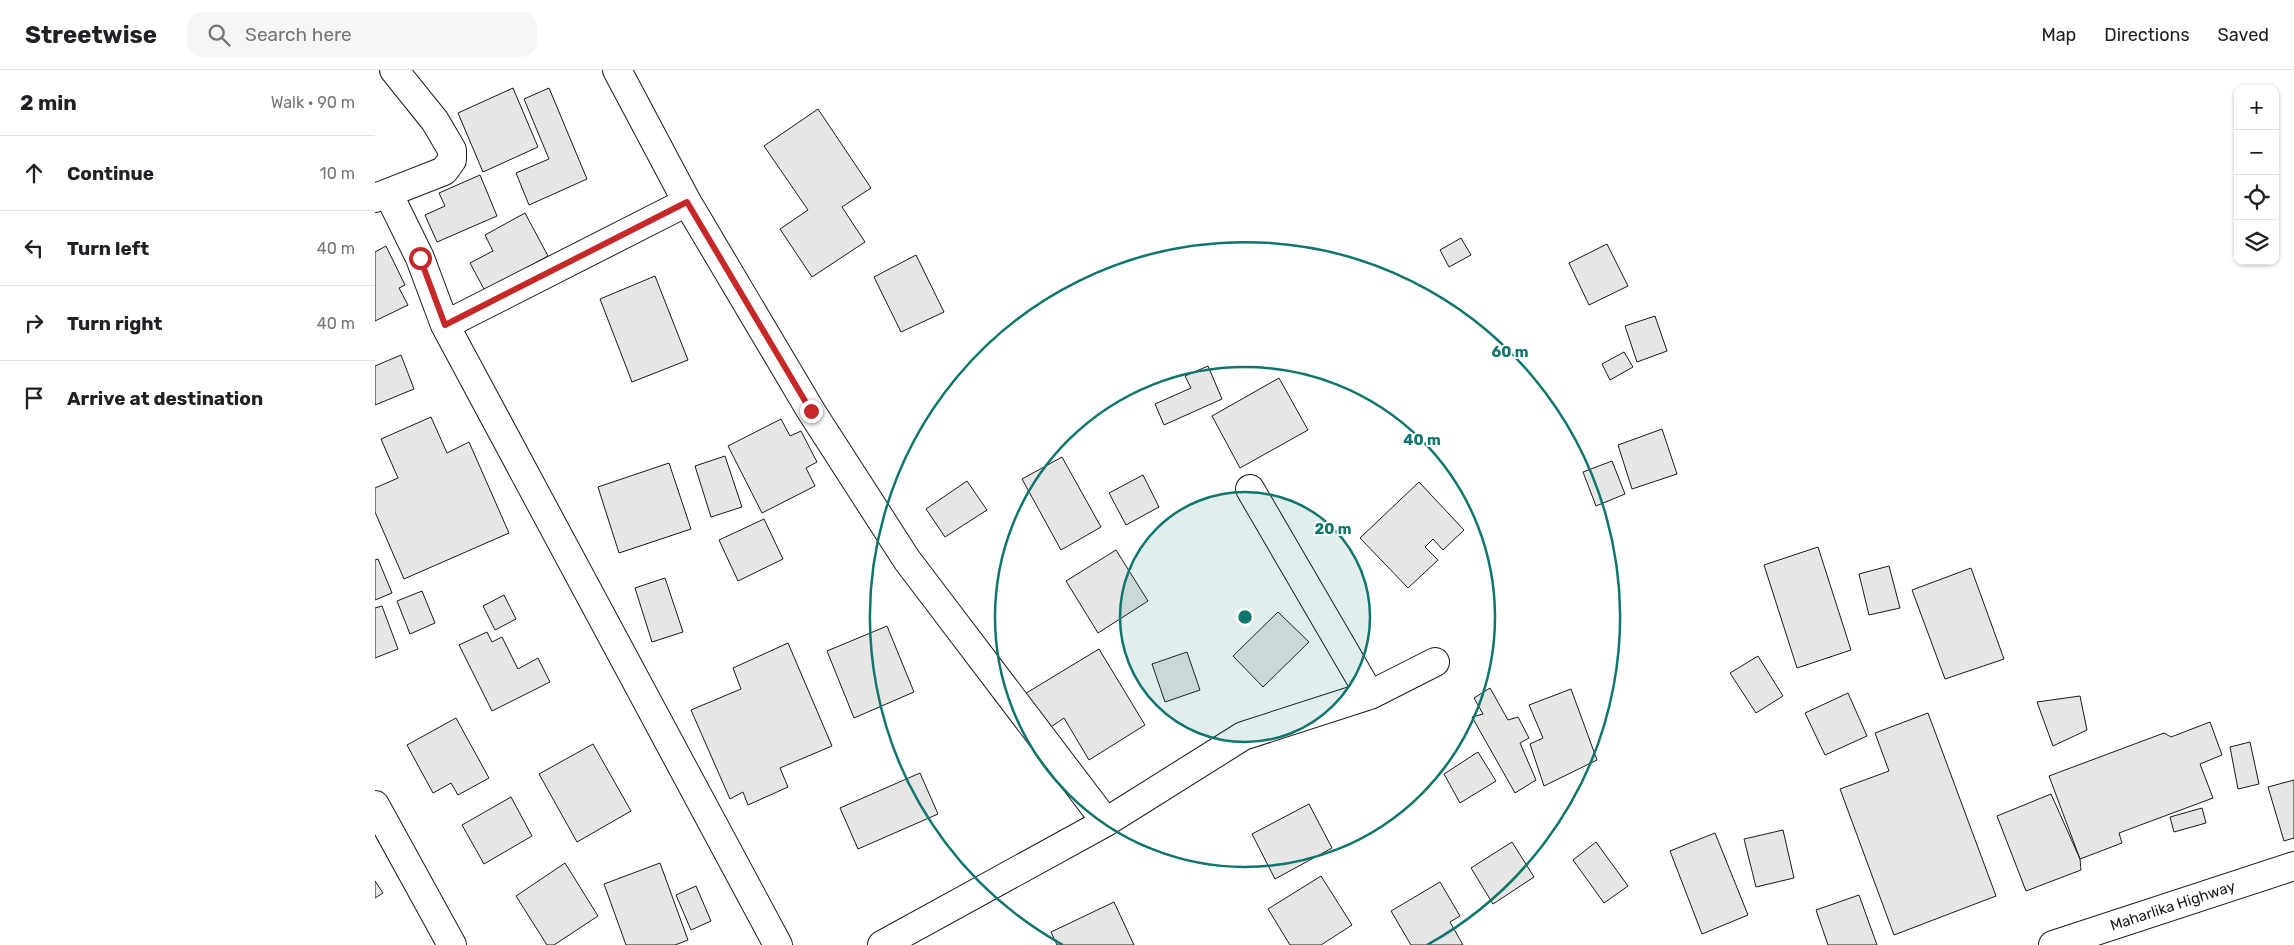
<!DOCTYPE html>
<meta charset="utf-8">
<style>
body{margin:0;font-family:Rubik,sans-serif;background:#f6f6f6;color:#202124}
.controls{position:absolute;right:15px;top:15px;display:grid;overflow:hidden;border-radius:10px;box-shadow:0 1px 4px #0004}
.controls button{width:45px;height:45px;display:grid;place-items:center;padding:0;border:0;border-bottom:1px solid #e0e0e0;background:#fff;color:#202124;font:25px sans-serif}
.stop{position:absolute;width:15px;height:15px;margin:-11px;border:4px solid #c62828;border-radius:50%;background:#fff}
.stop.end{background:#c62828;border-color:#fff;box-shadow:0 1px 5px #0008}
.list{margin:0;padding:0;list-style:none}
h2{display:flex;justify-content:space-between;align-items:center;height:65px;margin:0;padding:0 20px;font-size:21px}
h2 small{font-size:16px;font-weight:400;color:#757577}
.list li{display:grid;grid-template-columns:32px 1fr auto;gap:15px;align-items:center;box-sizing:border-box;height:75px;padding:0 20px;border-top:1px solid #e0e0e0}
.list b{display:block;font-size:19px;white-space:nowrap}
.list em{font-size:16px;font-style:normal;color:#757577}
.icon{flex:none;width:28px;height:28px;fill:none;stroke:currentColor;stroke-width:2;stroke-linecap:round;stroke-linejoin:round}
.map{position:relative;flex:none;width:1919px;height:875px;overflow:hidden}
header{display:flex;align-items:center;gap:30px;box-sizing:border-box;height:70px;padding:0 25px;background:#fff;border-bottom:1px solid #e0e0e0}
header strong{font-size:24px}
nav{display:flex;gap:28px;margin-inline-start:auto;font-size:18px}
.search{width:350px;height:45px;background:#f6f6f6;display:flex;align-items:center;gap:12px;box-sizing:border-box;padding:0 18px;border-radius:15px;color:#757577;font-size:19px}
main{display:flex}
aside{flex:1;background:#fff}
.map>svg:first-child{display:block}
</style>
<header>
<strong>Streetwise</strong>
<div class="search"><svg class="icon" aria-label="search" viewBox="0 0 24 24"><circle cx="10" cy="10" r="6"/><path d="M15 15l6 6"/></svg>Search here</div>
<nav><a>Map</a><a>Directions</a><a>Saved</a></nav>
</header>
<main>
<aside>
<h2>2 min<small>Walk · 90 m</small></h2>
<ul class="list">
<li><svg class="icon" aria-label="ahead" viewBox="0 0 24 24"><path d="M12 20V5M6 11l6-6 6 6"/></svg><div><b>Continue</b></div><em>10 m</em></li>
<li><svg class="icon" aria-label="left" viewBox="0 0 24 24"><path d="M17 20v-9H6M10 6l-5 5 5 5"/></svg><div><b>Turn left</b></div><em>40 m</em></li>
<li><svg class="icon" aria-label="right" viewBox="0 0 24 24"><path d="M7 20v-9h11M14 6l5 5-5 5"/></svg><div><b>Turn right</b></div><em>40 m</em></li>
<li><svg class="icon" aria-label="arrive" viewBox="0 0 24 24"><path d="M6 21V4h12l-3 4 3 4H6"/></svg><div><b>Arrive at destination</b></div></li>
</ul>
</aside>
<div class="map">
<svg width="1919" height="875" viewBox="0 0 1919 875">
<rect width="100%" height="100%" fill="#fff"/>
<path fill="#e6e6e6" stroke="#1a1a1a" d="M 138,18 L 163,77 L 108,102 L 83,43 Z
M 174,18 L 212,109 L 154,135 L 141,103 L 174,89 L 149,29 Z
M 443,39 L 496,118 L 467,137 L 490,172 L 437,207 L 405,159 L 433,140 L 389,76 Z
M 105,105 L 122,146 L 62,172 L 50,145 L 70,136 L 64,123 Z
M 150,143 L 173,186 L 110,221 L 95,193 L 118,181 L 110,165 Z
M 1086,168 L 1096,185 L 1074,197 L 1065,180 Z
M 1232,174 L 1253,216 L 1214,235 L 1194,193 Z
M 11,176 L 30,215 L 24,218 L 33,235 L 0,251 L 0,182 Z
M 541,185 L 569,242 L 526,262 L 499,207 Z
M 280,206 L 313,290 L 257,312 L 225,229 Z
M 1280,246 L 1292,281 L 1262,292 L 1250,256 Z
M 1249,282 L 1258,297 L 1235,310 L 1227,294 Z
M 26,285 L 39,319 L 0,335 L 0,296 Z
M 833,296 L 847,329 L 789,355 L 780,334 L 816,318 L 810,306 Z
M 904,308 L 933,360 L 865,398 L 837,346 Z
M 56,347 L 72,383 L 94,372 L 134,463 L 29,509 L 0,442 L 0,418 L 23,408 L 6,369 Z
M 406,349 L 415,366 L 426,361 L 442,392 L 431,398 L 440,416 L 387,443 L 353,376 Z
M 1287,359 L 1302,404 L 1257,419 L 1243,375 Z
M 350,386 L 367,437 L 336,447 L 320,396 Z
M 687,387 L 726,457 L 686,480 L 647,409 Z
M 1237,391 L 1250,424 L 1221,436 L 1208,402 Z
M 294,393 L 316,459 L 244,483 L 223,417 Z
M 768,405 L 784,437 L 751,455 L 734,423 Z
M 592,411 L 612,440 L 570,467 L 551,439 Z
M 1044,412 L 1089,460 L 1068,480 L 1058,469 L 1050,477 L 1063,490 L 1033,518 L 985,468 Z
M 389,449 L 408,489 L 363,511 L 344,470 Z
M 1443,477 L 1476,580 L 1422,598 L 1389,495 Z
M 741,480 L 773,531 L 723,563 L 691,511 Z
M 3,489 L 17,523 L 0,530 L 0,490 Z
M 1514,496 L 1525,538 L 1494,545 L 1484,504 Z
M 1596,498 L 1629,589 L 1570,609 L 1537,520 Z
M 290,508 L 308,562 L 277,572 L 260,518 Z
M 47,521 L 60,553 L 35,564 L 22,531 Z
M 129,525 L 141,549 L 120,560 L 108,536 Z
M 7,536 L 23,579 L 0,588 L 0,538 Z
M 903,542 L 934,572 L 888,617 L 858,586 Z
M 512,556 L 539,622 L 479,648 L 452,581 Z
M 112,562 L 117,572 L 127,567 L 143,599 L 163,588 L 175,612 L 117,641 L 84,575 Z
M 413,573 L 457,676 L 405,698 L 413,717 L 373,735 L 368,722 L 355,729 L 316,640 L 366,619 L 358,598 Z
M 724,579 L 770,655 L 714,690 L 689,648 L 670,661 L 648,625 Z
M 812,582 L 825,620 L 790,632 L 777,594 Z
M 1383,586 L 1408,626 L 1381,643 L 1355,603 Z
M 1115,618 L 1133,650 L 1143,647 L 1154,668 L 1145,673 L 1161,710 L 1140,723 L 1097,647 L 1108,644 L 1099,628 Z
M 1196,619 L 1222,690 L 1169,716 L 1155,674 L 1168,668 L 1154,635 Z
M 1473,623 L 1492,666 L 1450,685 L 1430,643 Z
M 1705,626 L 1712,660 L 1678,676 L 1662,632 Z
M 1553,643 L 1621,826 L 1519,865 L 1465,719 L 1514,701 L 1500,663 Z
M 81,648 L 114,708 L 83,725 L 76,713 L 58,723 L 32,675 Z
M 1835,652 L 1847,685 L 1825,694 L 1838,728 L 1744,763 L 1747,773 L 1705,789 L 1674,706 L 1789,663 L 1796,667 Z
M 1875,672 L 1884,714 L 1863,719 L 1855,677 Z
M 218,674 L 256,741 L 202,772 L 164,704 Z
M 1103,682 L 1121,711 L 1085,733 L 1069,704 Z
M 545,703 L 563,744 L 483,779 L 465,738 Z
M 1919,710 L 1919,768 L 1909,771 L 1893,717 Z
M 1676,724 L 1705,789 L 1706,800 L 1651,821 L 1622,746 Z
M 136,727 L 157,766 L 109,794 L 87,755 Z
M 934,734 L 957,778 L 900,809 L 877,764 Z
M 1827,738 L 1831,753 L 1799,762 L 1795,747 Z
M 1408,760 L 1419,808 L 1381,817 L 1369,769 Z
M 1340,763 L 1373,845 L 1327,864 L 1295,781 Z
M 1137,772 L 1159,807 L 1118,834 L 1096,798 Z
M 1221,772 L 1253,816 L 1229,833 L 1198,790 Z
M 190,793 L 223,846 L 179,875 L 172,875 L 141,826 Z
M 285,793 L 313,870 L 300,875 L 251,875 L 229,814 Z
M 946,806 L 977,855 L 946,875 L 915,875 L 893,839 Z
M 0,811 L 8,823 L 0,828 Z
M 1065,812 L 1085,846 L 1075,852 L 1088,875 L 1036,875 L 1016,841 Z
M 321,816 L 336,851 L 316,860 L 301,825 Z
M 1484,825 L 1502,875 L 1453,875 L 1441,840 Z
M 739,832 L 759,875 L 682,875 L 676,862 Z"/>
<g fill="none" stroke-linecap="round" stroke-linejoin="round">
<defs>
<path id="minor" d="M 242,0 L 312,132 L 436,341 L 532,490 L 731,752
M 13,123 L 45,188 L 70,255 L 403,875
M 0,128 L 69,101 L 77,90 L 77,80 L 60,51 L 19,0
M 70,255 L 312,132
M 875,419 L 995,625
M 0,735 L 77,875
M 507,875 L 731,752 L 868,666 L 995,625 L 1060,592"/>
<g id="trunk">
<path id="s1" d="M 1678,875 L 1919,796"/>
</g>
</defs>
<use href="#minor" stroke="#1a1a1a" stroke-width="30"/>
<use href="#trunk" stroke="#1a1a1a" stroke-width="30"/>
<use href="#minor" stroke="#fff" stroke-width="28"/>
<use href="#trunk" stroke="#fff" stroke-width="28"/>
</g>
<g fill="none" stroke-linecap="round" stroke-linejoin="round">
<path stroke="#c62828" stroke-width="6" d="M 45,188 L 70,255 L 312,132 L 436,341"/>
</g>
<circle cx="870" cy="547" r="125" fill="#0f766e" fill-opacity=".12"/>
<g fill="none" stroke="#0f766e" stroke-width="2.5">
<circle cx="870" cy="547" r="125"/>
<circle cx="870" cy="547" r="250"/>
<path d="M688 875A375 375 0 1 1 1052 875"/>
</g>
<g text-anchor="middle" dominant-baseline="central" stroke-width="4" stroke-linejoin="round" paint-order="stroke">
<g font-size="15" fill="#1a1a1a" stroke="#fff">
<text stroke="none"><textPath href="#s1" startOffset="126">Maharlika Highway</textPath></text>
</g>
</g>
<circle cx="870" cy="547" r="8" fill="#0f766e" stroke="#fff" stroke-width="2.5"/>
<g font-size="15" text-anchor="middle" font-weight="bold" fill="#0f766e" stroke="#fff" stroke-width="4" stroke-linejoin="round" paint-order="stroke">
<text x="1135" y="287">60 m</text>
<text x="1047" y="375">40 m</text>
<text x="958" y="464">20 m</text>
</g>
</svg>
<div class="controls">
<button>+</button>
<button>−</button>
<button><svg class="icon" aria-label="locate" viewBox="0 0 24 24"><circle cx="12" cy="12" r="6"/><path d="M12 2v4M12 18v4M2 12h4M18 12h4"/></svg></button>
<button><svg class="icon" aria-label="layers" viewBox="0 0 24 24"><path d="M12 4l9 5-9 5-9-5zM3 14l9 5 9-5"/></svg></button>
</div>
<div class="stop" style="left:45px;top:188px"></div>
<div class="stop end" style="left:436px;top:341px"></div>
</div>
</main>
